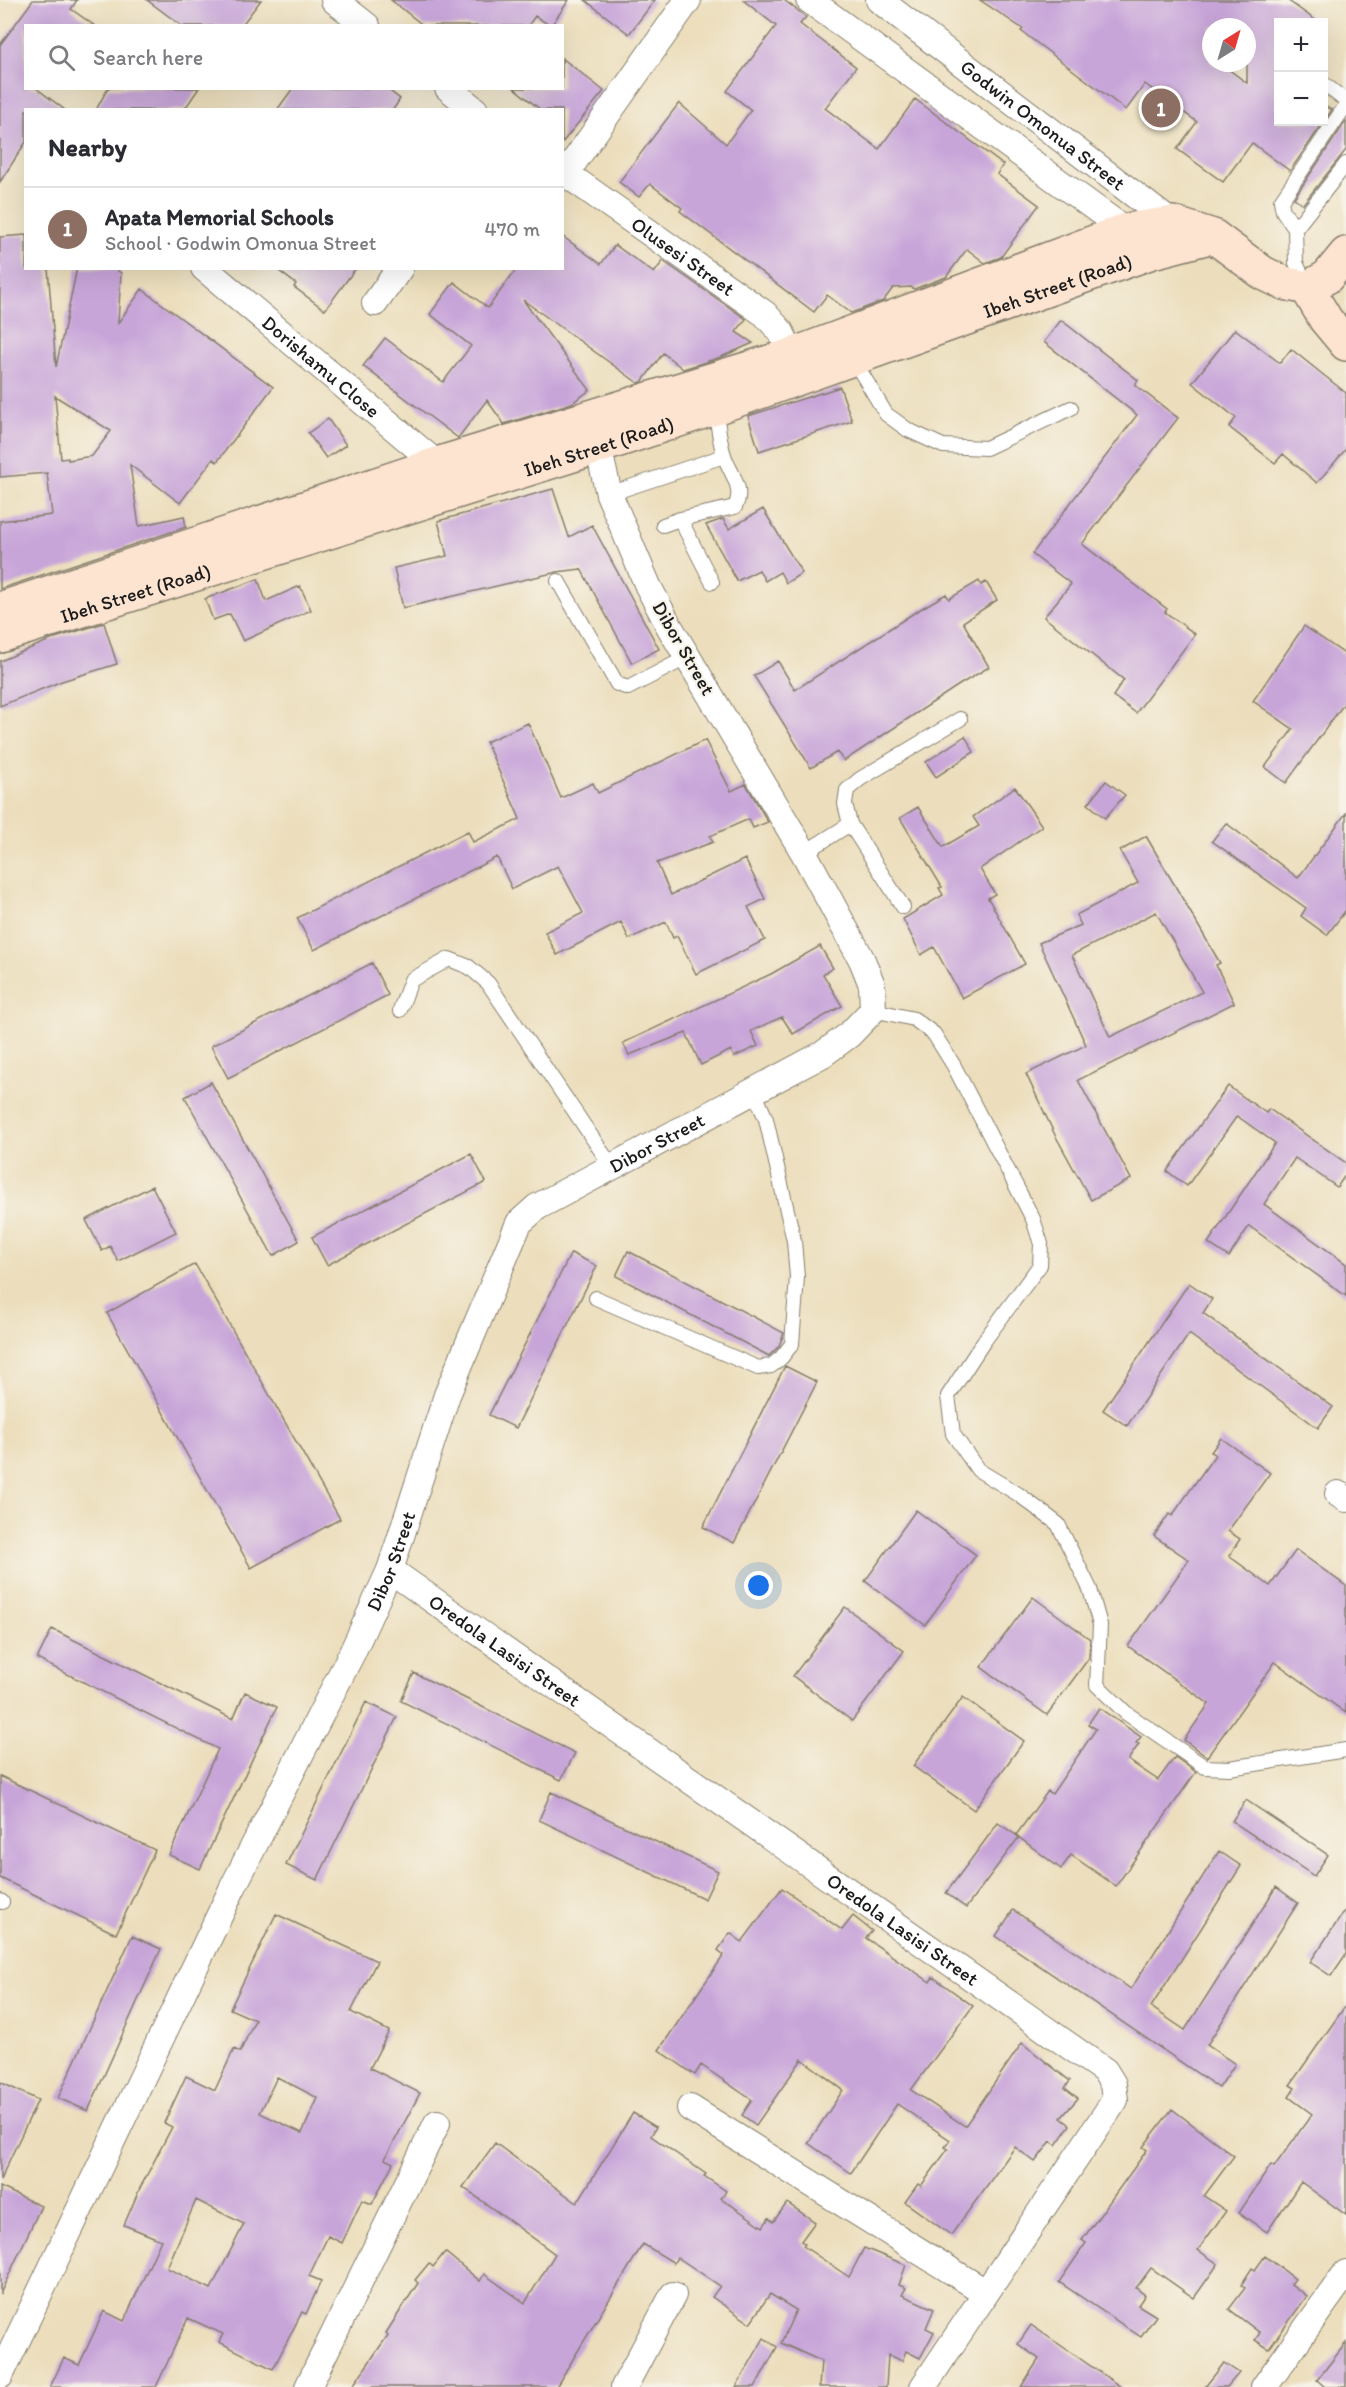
<!DOCTYPE html>
<meta charset="utf-8">
<style>
body{margin:0;font-family:Itim,sans-serif;background:#f2f2f3;color:#2b2b33}
.controls{position:absolute;right:18px;top:18px;display:grid;overflow:hidden;border-radius:0px;box-shadow:0 6px 24px #0002}
.controls button{width:54px;height:54px;display:grid;place-items:center;padding:0;border:0;border-bottom:2px solid #e1e1e2;background:#fff;color:#2b2b33;font:30px sans-serif}
.compass{position:absolute;left:1202px;top:18px;width:54px;height:54px;border-radius:50%;background:#fff;box-shadow:0 6px 24px #0002;rotate:37deg}
.you{position:absolute;left:759px;top:1586px;width:21px;height:21px;margin:-15px;border:4px solid #fff;border-radius:50%;background:#1a73e8;box-shadow:0 0 0 9px #1a73e833}
.badge{display:grid;place-items:center;width:39px;height:39px;border-radius:50%;background:#1f6fb2;color:#fff;font-size:20px;font-weight:700}
.pin{position:absolute;translate:-50% -50%;border:3px solid #fff;box-shadow:0 2px 6px #0006}
.list{margin:0;padding:0;list-style:none}
h2{display:flex;justify-content:space-between;align-items:center;height:78px;margin:0;padding:0 24px;font-size:26px}
h2 small{font-size:20px;font-weight:400;color:#7c7c81}
.list li{display:grid;grid-template-columns:39px 1fr auto;gap:18px;align-items:center;box-sizing:border-box;height:84px;padding:0 24px;border-top:2px solid #e1e1e2}
.list b{display:block;font-size:22px;white-space:nowrap}
.list p{margin:0;font-size:20px;white-space:nowrap;color:#7c7c81}
.list em{font-size:20px;font-style:normal;color:#7c7c81}
.icon{flex:none;width:33px;height:33px;fill:none;stroke:currentColor;stroke-width:2;stroke-linecap:round;stroke-linejoin:round}
.map{position:relative;flex:none;width:1346px;height:2387px;overflow:hidden}
.search{position:absolute;background:#fff;box-shadow:0 6px 24px #0002;left:24px;top:24px;width:540px;height:66px;display:flex;align-items:center;gap:15px;box-sizing:border-box;padding:0 21px;border-radius:0px;color:#7c7c81;font-size:22px}
.panel{position:absolute;background:#fff;box-shadow:0 6px 24px #0002;left:24px;top:108px;width:540px;height:162px;border-radius:0px}
.map>svg:first-child{display:block}
</style>
<div class="map">
<svg width="1346" height="2387" viewBox="0 0 1346 2387">
<rect width="100%" height="100%" fill="#f7f3e8"/>
<filter id="ink" filterUnits="userSpaceOnUse"><feTurbulence type="fractalNoise" baseFrequency=".0167" numOctaves="2"/><feDisplacementMap in="SourceGraphic" scale="12" xChannelSelector="R" yChannelSelector="G"/><feConvolveMatrix kernelMatrix="1 2 1 2 8 2 1 2 1" color-interpolation-filters="sRGB"/></filter>
<filter id="wash" filterUnits="userSpaceOnUse"><feTurbulence type="fractalNoise" baseFrequency=".008" numOctaves="4" result="noise"/><feDisplacementMap in="SourceGraphic" scale="24" xChannelSelector="R" yChannelSelector="G"/><feGaussianBlur stdDeviation="1.35" result="paint"/><feColorMatrix in="noise" values="0 0 0 0 0 0 0 0 0 0 0 0 0 0 0 0 0 1.4 0 .05"/><feComposite in="paint" operator="in"/></filter>
<g filter="url(#wash)">
<rect width="100%" height="100%" fill="#ecdebc"/>
<g id="blocks">
<path fill="#c8a5d9" fill-rule="evenodd" d="M 33,0 L 77,0 L 71,9 L 95,26 L 26,26 L 26,88 L 36,88 L 65,110 L 26,110 L 26,142 L 0,182 L 0,45 Z
M 147,0 L 261,0 L 241,26 L 182,26 Z
M 391,0 L 569,0 L 551,26 L 535,16 L 528,26 L 424,26 Z
M 585,0 L 655,0 L 629,34 Z
M 743,0 L 784,0 L 806,17 L 800,24 L 856,67 L 825,108 L 879,149 L 915,99 L 1003,165 L 997,174 L 1039,205 L 1001,257 L 985,263 L 967,249 L 946,277 L 914,289 L 911,287 L 893,288 L 883,301 L 851,313 L 827,295 L 814,312 L 680,211 L 682,208 L 650,184 L 639,197 L 619,182 L 679,103 L 726,144 L 751,110 L 727,91 L 776,26 Z
M 980,0 L 1287,0 L 1318,22 L 1278,22 L 1278,122 L 1323,122 L 1323,105 L 1332,110 L 1290,171 L 1252,143 L 1223,182 L 1177,149 L 1197,122 L 1145,84 L 1126,110 L 1021,31 L 1023,29 ZM 1211,27 L 1247,27 L 1247,83 L 1220,63 L 1211,63 L 1211,56 L 1204,51 L 1211,42 Z
M 562,58 L 604,91 L 562,143 L 562,110 L 541,110 L 514,88 L 562,88 Z
M 108,88 L 199,88 L 184,110 L 96,110 Z
M 293,88 L 386,88 L 400,99 L 393,110 L 277,110 Z
M 1346,121 L 1346,150 L 1303,204 L 1294,198 Z
M 26,235 L 26,268 L 48,268 L 56,367 L 77,268 L 114,268 L 121,273 L 118,323 L 142,289 L 273,387 L 217,462 L 213,459 L 180,503 L 130,465 L 139,526 L 184,516 L 186,527 L 0,589 L 0,521 L 52,515 L 47,473 L 0,477 L 0,237 ZM 55,396 L 111,431 L 92,456 L 68,460 L 68,458 L 61,459 Z
M 562,236 L 601,264 L 615,245 L 654,273 L 663,261 L 746,319 L 736,332 L 753,343 L 721,357 L 683,369 L 663,353 L 642,382 L 638,383 L 523,300 L 590,390 L 572,403 L 504,424 L 487,400 L 458,438 L 363,366 L 385,338 L 443,382 L 471,346 L 430,314 L 454,282 L 488,308 L 517,268 L 562,268 Z
M 275,268 L 356,268 L 325,310 L 294,287 L 296,284 Z
M 1061,320 L 1138,380 L 1135,385 L 1178,418 L 1082,544 L 1167,609 L 1165,612 L 1195,634 L 1136,713 L 1113,696 L 1124,680 L 1044,617 L 1071,584 L 1032,554 L 1137,415 L 1044,342 Z
M 1235,329 L 1280,363 L 1291,349 L 1346,393 L 1346,449 L 1317,483 L 1283,454 L 1275,463 L 1229,427 L 1236,418 L 1192,383 Z
M 840,387 L 852,421 L 759,451 L 748,416 Z
M 328,419 L 346,445 L 326,458 L 308,433 Z
M 553,489 L 569,537 L 592,525 L 659,649 L 632,663 L 581,569 L 557,572 L 403,608 L 394,568 L 447,556 L 438,521 Z
M 763,509 L 802,573 L 786,583 L 780,572 L 765,581 L 759,570 L 737,581 L 706,525 L 723,519 L 729,529 Z
M 258,579 L 266,601 L 300,586 L 311,610 L 243,641 L 230,614 L 213,620 L 205,599 Z
M 979,581 L 981,585 L 986,582 L 997,600 L 963,622 L 989,667 L 959,685 L 844,761 L 837,752 L 811,768 L 754,676 L 778,661 L 795,690 L 917,611 L 946,594 L 949,599 Z
M 104,623 L 117,664 L 62,681 L 0,706 L 0,661 L 55,638 Z
M 1304,626 L 1346,655 L 1346,701 L 1286,783 L 1265,767 L 1293,729 L 1253,701 Z
M 528,723 L 561,798 L 593,783 L 598,793 L 705,740 L 731,791 L 746,784 L 768,822 L 753,828 L 749,819 L 710,836 L 713,842 L 657,863 L 671,895 L 745,859 L 765,899 L 748,907 L 765,940 L 696,974 L 677,936 L 673,938 L 666,922 L 629,939 L 621,922 L 557,955 L 545,932 L 583,913 L 558,866 L 512,889 L 497,857 L 314,950 L 297,918 L 468,831 L 473,842 L 520,819 L 486,742 Z
M 965,736 L 974,752 L 936,777 L 926,762 Z
M 1106,781 L 1125,795 L 1105,818 L 1088,804 Z
M 1015,787 L 1042,826 L 980,869 L 995,894 L 988,898 L 1025,964 L 962,998 L 934,947 L 921,955 L 903,919 L 943,895 L 939,888 L 942,887 L 900,818 L 918,807 L 943,847 L 979,826 L 973,817 Z
M 1346,813 L 1346,910 L 1327,935 L 1301,916 L 1306,908 L 1212,841 L 1226,823 L 1298,878 Z
M 1146,836 L 1220,963 L 1216,965 L 1234,1003 L 1078,1080 L 1131,1179 L 1091,1200 L 1055,1135 L 1026,1074 L 1086,1045 L 1039,943 L 1081,925 L 1076,915 L 1138,883 L 1120,851 ZM 1156,912 L 1202,992 L 1110,1037 L 1072,955 Z
M 820,946 L 833,968 L 823,974 L 842,1006 L 793,1034 L 782,1017 L 751,1031 L 758,1046 L 734,1057 L 731,1050 L 701,1065 L 686,1033 L 629,1055 L 623,1043 L 771,974 Z
M 372,963 L 388,995 L 228,1078 L 211,1046 Z
M 211,1082 L 299,1241 L 273,1256 L 185,1097 Z
M 1228,1086 L 1266,1113 L 1269,1109 L 1346,1163 L 1346,1174 L 1337,1187 L 1295,1158 L 1264,1204 L 1346,1264 L 1346,1296 L 1249,1226 L 1229,1257 L 1208,1243 L 1275,1143 L 1237,1116 L 1187,1186 L 1167,1171 Z
M 471,1154 L 486,1182 L 327,1265 L 312,1237 Z
M 152,1186 L 176,1232 L 118,1261 L 110,1246 L 102,1251 L 86,1220 Z
M 628,1251 L 784,1333 L 779,1346 L 769,1356 L 616,1276 Z
M 571,1253 L 597,1266 L 516,1428 L 489,1415 Z
M 195,1264 L 340,1519 L 251,1568 L 107,1313 Z
M 1189,1283 L 1212,1299 L 1203,1313 L 1333,1407 L 1318,1428 L 1189,1334 L 1127,1426 L 1103,1410 Z
M 785,1366 L 817,1382 L 734,1543 L 703,1527 Z
M 1221,1438 L 1270,1473 L 1228,1531 L 1240,1539 L 1229,1556 L 1270,1586 L 1296,1550 L 1346,1586 L 1346,1713 L 1275,1662 L 1207,1757 L 1184,1740 L 1209,1704 L 1128,1646 L 1189,1560 L 1154,1536 L 1169,1514 L 1172,1516 L 1215,1455 L 1211,1452 Z
M 916,1510 L 976,1555 L 925,1625 L 865,1581 Z
M 1033,1597 L 1090,1639 L 1089,1658 L 1047,1715 L 981,1667 Z
M 845,1607 L 904,1651 L 852,1721 L 793,1676 Z
M 52,1629 L 233,1719 L 245,1692 L 277,1707 L 200,1869 L 169,1855 L 218,1749 L 37,1659 Z
M 414,1673 L 575,1753 L 561,1780 L 401,1701 Z
M 963,1697 L 1024,1741 L 974,1810 L 913,1766 Z
M 366,1702 L 397,1717 L 317,1880 L 286,1865 Z
M 1099,1708 L 1141,1737 L 1136,1743 L 1139,1744 L 1128,1760 L 1158,1780 L 1175,1757 L 1196,1772 L 1116,1886 L 1071,1855 L 1061,1869 L 1016,1835 L 1048,1791 L 1052,1794 L 1096,1729 L 1088,1724 Z
M 0,1776 L 155,1850 L 116,1934 L 0,1878 Z
M 551,1792 L 718,1871 L 705,1899 L 539,1820 Z
M 1246,1800 L 1328,1855 L 1314,1876 L 1232,1821 Z
M 998,1823 L 1019,1837 L 966,1908 L 946,1893 Z
M 1219,1851 L 1241,1866 L 1151,2007 L 1185,2030 L 1276,1887 L 1298,1903 L 1207,2045 L 1235,2064 L 1219,2088 L 996,1936 L 1013,1910 L 1131,1989 Z
M 782,1888 L 842,1930 L 853,1916 L 872,1931 L 866,1938 L 930,1982 L 933,1977 L 973,2006 L 911,2090 L 965,2126 L 1022,2043 L 1070,2081 L 1065,2088 L 1078,2098 L 1061,2118 L 1070,2125 L 1056,2145 L 1051,2141 L 1035,2162 L 1015,2147 L 951,2235 L 905,2202 L 918,2184 L 921,2186 L 948,2149 L 945,2147 L 950,2140 L 897,2104 L 851,2173 L 808,2143 L 843,2090 L 802,2059 L 756,2125 L 742,2115 L 752,2100 L 701,2065 L 695,2075 L 659,2050 L 724,1955 L 718,1950 L 730,1933 L 742,1942 Z
M 1346,1909 L 1346,1954 L 1331,1976 L 1310,1962 Z
M 276,1914 L 377,1961 L 351,2012 L 389,2031 L 370,2068 L 420,2093 L 385,2159 L 393,2163 L 372,2204 L 362,2200 L 342,2243 L 328,2236 L 309,2276 L 321,2281 L 306,2314 L 302,2312 L 273,2369 L 219,2342 L 223,2334 L 188,2318 L 156,2387 L 50,2387 L 64,2358 L 79,2365 L 104,2311 L 124,2321 L 161,2240 L 124,2225 L 140,2188 L 172,2127 L 164,2123 L 186,2076 L 215,2090 L 234,2049 L 240,2052 L 255,2020 L 230,2009 ZM 277,2077 L 318,2098 L 302,2133 L 260,2113 ZM 196,2200 L 244,2224 L 211,2289 L 167,2268 Z
M 132,1936 L 161,1949 L 88,2111 L 58,2098 Z
M 1346,2005 L 1346,2215 L 1301,2182 L 1267,2232 L 1239,2213 L 1271,2165 L 1274,2167 L 1312,2114 L 1289,2097 L 1295,2088 L 1290,2085 Z
M 0,2082 L 38,2100 L 0,2180 Z
M 1172,2109 L 1234,2156 L 1204,2196 L 1226,2211 L 1198,2250 L 1218,2264 L 1194,2298 L 1151,2268 L 1136,2288 L 1145,2295 L 1138,2305 L 1156,2316 L 1141,2337 L 1059,2282 L 1086,2243 L 1082,2240 L 1147,2150 L 1143,2147 Z
M 633,2113 L 656,2127 L 651,2136 L 706,2174 L 704,2176 L 726,2191 L 721,2198 L 763,2227 L 769,2218 L 773,2222 L 787,2203 L 815,2222 L 801,2241 L 805,2244 L 803,2246 L 849,2277 L 864,2248 L 906,2265 L 899,2285 L 906,2288 L 902,2295 L 934,2309 L 926,2328 L 934,2332 L 920,2358 L 906,2351 L 902,2361 L 888,2355 L 886,2387 L 819,2387 L 821,2361 L 781,2343 L 796,2310 L 770,2294 L 750,2323 L 712,2297 L 720,2286 L 677,2257 L 674,2263 L 643,2244 L 556,2387 L 352,2387 L 388,2335 L 386,2333 L 418,2283 L 415,2280 L 429,2263 L 433,2267 L 445,2252 L 480,2281 L 484,2274 L 525,2303 L 555,2254 L 463,2187 L 495,2143 L 577,2203 Z
M 0,2187 L 41,2206 L 0,2294 Z
M 1265,2256 L 1295,2279 L 1291,2284 L 1307,2296 L 1269,2349 L 1255,2340 L 1260,2333 L 1229,2309 L 1245,2288 L 1241,2285 L 1252,2268 L 1255,2270 Z
M 1031,2325 L 1121,2387 L 1021,2387 L 1039,2359 L 1018,2344 Z
M 764,2338 L 777,2347 L 755,2387 L 736,2387 Z
M 1346,2343 L 1346,2387 L 1325,2387 L 1317,2380 Z
M 1224,2363 L 1239,2373 L 1227,2387 L 1205,2387 Z"/>
</g>
</g>
<g filter="url(#ink)">
<use href="#blocks" fill-opacity="0" stroke="#847d6c" stroke-width="1.5"/>
<g fill="none" stroke-linecap="round" stroke-linejoin="round">
<defs>
<path id="lane" d="M 1324,84 L 1346,101
M 1295,229 L 1283,211 L 1281,201 L 1346,105
M 1307,286 L 1296,263 L 1295,229 L 1346,164
M 853,359 L 886,414 L 908,430 L 943,446 L 986,448 L 1071,408
M 609,494 L 724,456
M 663,525 L 680,519
M 558,581 L 617,684 L 628,688 L 688,657
M 712,582 L 680,519 L 735,507 C 745,487 730,474 724,455 C 719,440 718,423 715,408
M 850,824 L 903,907
M 804,853 L 850,824 L 845,804 L 847,790 L 860,779 L 960,719
M 400,1010 L 411,980 L 449,959 L 469,967 L 488,983 L 612,1167
M 873,1010 L 914,1019 L 934,1034 L 954,1066 L 1033,1219 L 1041,1244 L 1040,1265 L 984,1341 L 948,1396 L 953,1434 L 978,1470 L 1018,1494 L 1058,1524 L 1090,1589 L 1100,1625 L 1097,1685 L 1126,1713 L 1205,1767 L 1229,1768 L 1346,1750
M 596,1298 L 758,1368 L 771,1366 L 781,1358 L 792,1344 L 797,1277 L 794,1241 L 766,1119 L 754,1091
M 0,1901 L 2,1902"/>
<g id="street">
<path d="M 334,0 L 367,26"/>
<path d="M 809,0 L 1136,238"/>
<path id="s1" d="M 879,0 L 1182,231"/>
<path d="M 448,88 L 475,110"/>
<path id="s2" d="M 562,171 L 765,314 L 781,332 L 792,355"/>
<path d="M 566,173 L 688,0"/>
<path id="s3" d="M 204,268 L 437,464"/>
<path d="M 375,303 L 400,268"/>
<path d="M 1338,1494 L 1346,1499"/>
<path id="s4" d="M 390,1570 L 1105,2071 L 1113,2084 L 1115,2100 L 923,2387"/>
<path d="M 690,2108 L 985,2292"/>
<path id="s5" d="M 0,2376 L 233,1887 L 352,1653 L 390,1570 L 447,1395 L 519,1223 L 537,1207 L 823,1054 L 849,1035 L 873,1010 L 872,985 L 862,960 L 804,853 L 669,626 L 648,586 L 609,494 L 598,447"/>
<path d="M 308,2387 L 437,2123"/>
<path d="M 624,2387 L 673,2295"/>
<path d="M 1264,2387 L 1346,2273"/>
</g>
<g id="secondary">
<path d="M 1307,288 L 1327,277 L 1346,254"/>
<path d="M 0,609 L 437,464 L 792,355 L 1126,230 L 1173,223 L 1213,236 L 1263,273 L 1284,283 L 1307,288 L 1326,320 L 1346,344"/>
<path id="s6" d="M 0,636 L 598,447 L 715,408 L 1152,252 L 1213,236"/>
</g>
</defs>
<use href="#lane" stroke="#847d6c" stroke-width="16"/>
<use href="#street" stroke="#847d6c" stroke-width="28"/>
<use href="#secondary" stroke="#847d6c" stroke-width="36"/>
<use href="#lane" stroke="#fff" stroke-width="14"/>
<use href="#street" stroke="#fff" stroke-width="26"/>
<use href="#secondary" stroke="#fde4d1" stroke-width="33"/>
</g>
</g>
<g text-anchor="middle" dominant-baseline="central" stroke-width="4.5" stroke-linejoin="round" paint-order="stroke">
<g font-size="20" fill="#1c1c1c" stroke="#f7f3e8">
<text stroke="none"><textPath href="#s1" startOffset="206">Godwin Omonua Street</textPath></text>
<text stroke="none"><textPath href="#s2" startOffset="148">Olusesi Street</textPath></text>
<text stroke="none"><textPath href="#s6" startOffset="1114">Ibeh Street (Road)</textPath></text>
<text stroke="none"><textPath href="#s3" startOffset="153">Dorishamu Close</textPath></text>
<text stroke="none"><textPath href="#s6" startOffset="628">Ibeh Street (Road)</textPath></text>
<text stroke="none"><textPath href="#s6" startOffset="142">Ibeh Street (Road)</textPath></text>
<text transform="translate(684 648) rotate(60)">Dibor Street</text>
<text stroke="none"><textPath href="#s5" startOffset="1426">Dibor Street</textPath></text>
<text stroke="none"><textPath href="#s5" startOffset="904">Dibor Street</textPath></text>
<text stroke="none"><textPath href="#s4" startOffset="140">Oredola Lasisi Street</textPath></text>
<text stroke="none"><textPath href="#s4" startOffset="626">Oredola Lasisi Street</textPath></text>
</g>
</g>
</svg>
<div class="controls">
<button>+</button>
<button>−</button>
</div>
<svg class="compass" viewBox="-18 -18 36 36"><path d="M0-13l5 13h-10z" fill="#e53935"/><path d="M0 13l5-13h-10z" fill="#7c7c81"/></svg>
<div class="you"></div>
<div class="pin badge" style="left:1161px;top:108px;background:#8d6e63">1</div>
<div class="search"><svg class="icon" aria-label="search" viewBox="0 0 24 24"><circle cx="10" cy="10" r="6"/><path d="M15 15l6 6"/></svg>Search here</div>
<section class="panel">
<h2>Nearby<small></small></h2>
<ul class="list">
<li><span class="badge" style="background:#8d6e63">1</span><div><b>Apata Memorial Schools</b><p>School · Godwin Omonua Street</p></div><em>470 m</em></li>
</ul>
</section>
</div>
